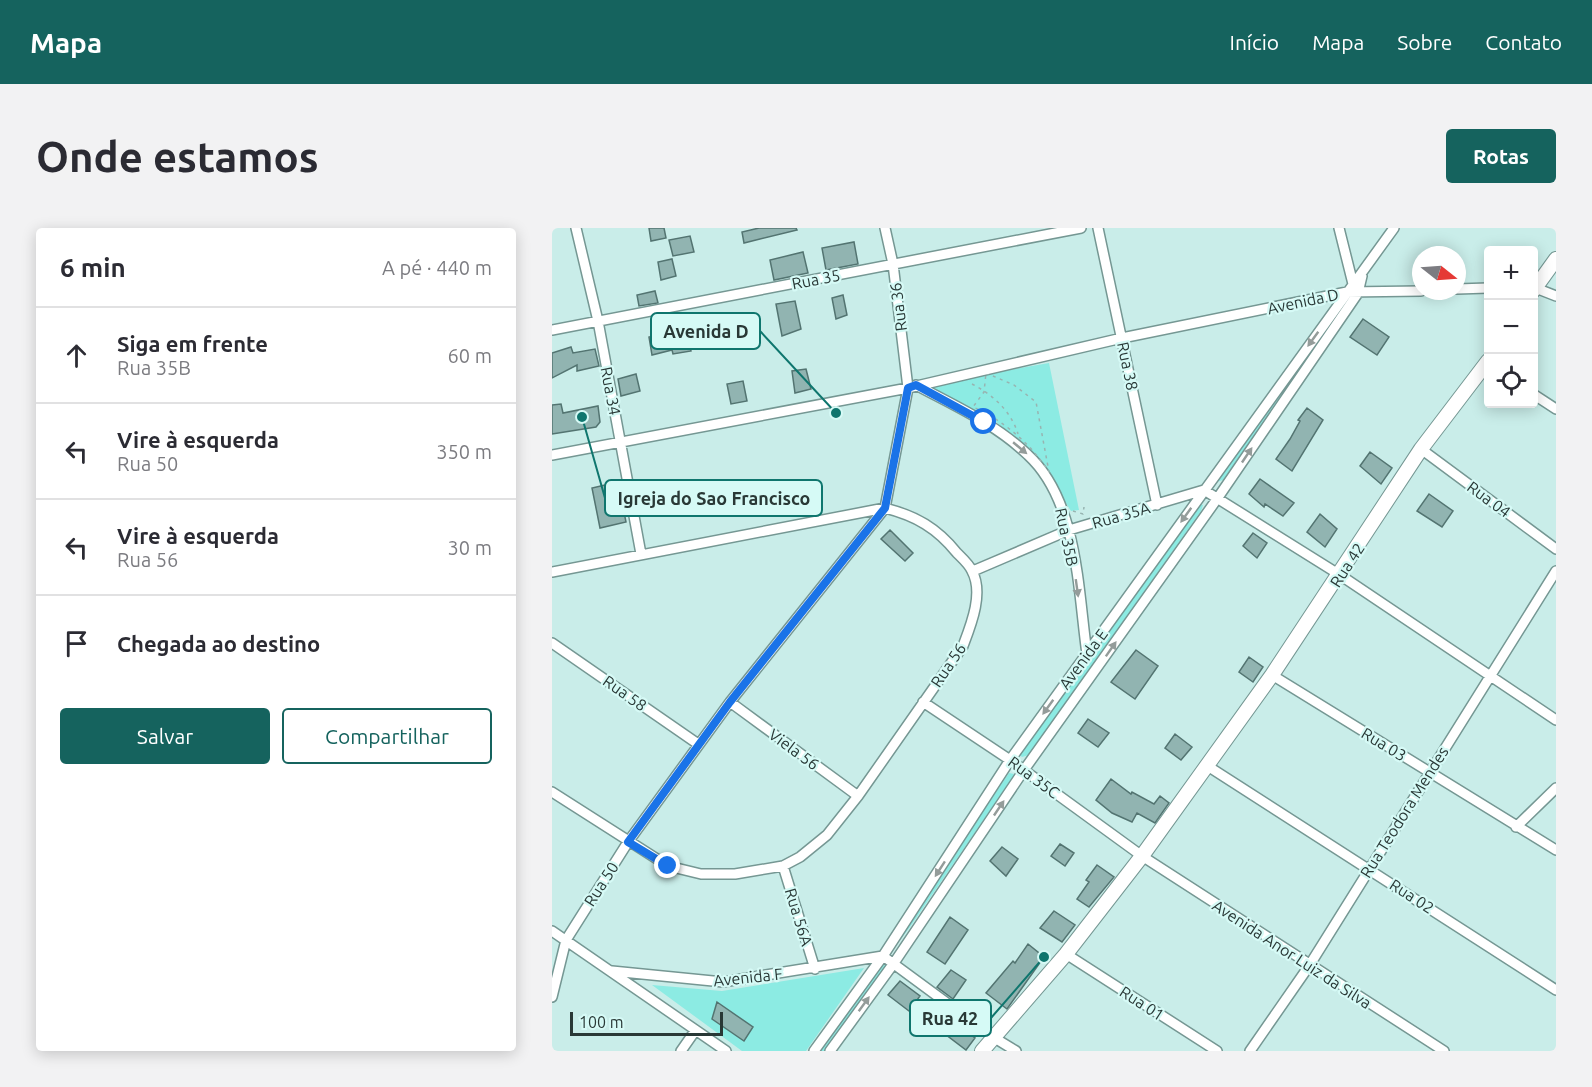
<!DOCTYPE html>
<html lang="pt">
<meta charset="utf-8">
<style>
body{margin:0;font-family:Ubuntu,sans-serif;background:#f2f2f3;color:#2b2b33}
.controls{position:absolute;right:18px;top:18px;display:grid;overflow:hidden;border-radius:6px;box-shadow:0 3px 15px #0003}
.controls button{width:54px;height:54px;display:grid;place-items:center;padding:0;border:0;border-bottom:2px solid #e1e1e2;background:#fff;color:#2b2b33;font:30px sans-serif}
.compass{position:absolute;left:860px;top:18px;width:54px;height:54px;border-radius:50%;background:#fff;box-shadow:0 3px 15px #0003;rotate:107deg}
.scale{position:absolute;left:18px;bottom:15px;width:153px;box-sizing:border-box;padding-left:6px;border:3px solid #293836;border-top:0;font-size:16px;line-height:21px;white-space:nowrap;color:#293836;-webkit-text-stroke:4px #d6faf6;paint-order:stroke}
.stop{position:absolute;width:18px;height:18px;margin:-14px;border:4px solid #1a73e8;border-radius:50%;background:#fff}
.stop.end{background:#1a73e8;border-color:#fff;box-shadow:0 2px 6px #0008}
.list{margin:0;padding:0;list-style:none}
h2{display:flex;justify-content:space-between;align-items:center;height:78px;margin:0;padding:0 24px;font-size:26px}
h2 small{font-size:20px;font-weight:400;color:#7c7c81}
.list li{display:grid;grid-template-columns:39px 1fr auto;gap:18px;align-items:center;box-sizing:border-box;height:96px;padding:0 24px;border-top:2px solid #e1e1e2}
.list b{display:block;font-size:22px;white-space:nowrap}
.list p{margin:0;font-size:20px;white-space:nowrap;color:#7c7c81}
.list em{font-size:20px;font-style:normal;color:#7c7c81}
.actions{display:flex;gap:12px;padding:18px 24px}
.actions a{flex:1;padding:14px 0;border:2px solid #15635e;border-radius:6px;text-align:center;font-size:21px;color:#15635e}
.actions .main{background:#15635e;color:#fff}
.icon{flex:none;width:33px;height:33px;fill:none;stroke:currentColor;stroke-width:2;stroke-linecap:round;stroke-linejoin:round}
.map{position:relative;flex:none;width:1004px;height:823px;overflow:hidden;border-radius:6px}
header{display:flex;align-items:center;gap:36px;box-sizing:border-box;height:84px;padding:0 30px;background:#15635e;color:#fff}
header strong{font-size:28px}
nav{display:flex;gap:33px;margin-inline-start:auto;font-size:21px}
.intro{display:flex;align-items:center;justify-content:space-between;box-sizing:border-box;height:144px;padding:0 36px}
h1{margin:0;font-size:42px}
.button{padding:15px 27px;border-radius:6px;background:#15635e;color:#fff;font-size:21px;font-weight:700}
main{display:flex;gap:36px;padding:0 36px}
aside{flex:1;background:#fff;border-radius:6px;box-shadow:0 3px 15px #0003}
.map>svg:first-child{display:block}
</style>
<header>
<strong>Mapa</strong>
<nav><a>Início</a><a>Mapa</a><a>Sobre</a><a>Contato</a></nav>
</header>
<div class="intro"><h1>Onde estamos</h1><a class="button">Rotas</a></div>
<main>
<aside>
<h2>6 min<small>A pé · 440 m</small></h2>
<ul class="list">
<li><svg class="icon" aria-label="ahead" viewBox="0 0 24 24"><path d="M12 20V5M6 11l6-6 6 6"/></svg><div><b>Siga em frente</b><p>Rua 35B</p></div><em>60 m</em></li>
<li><svg class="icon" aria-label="left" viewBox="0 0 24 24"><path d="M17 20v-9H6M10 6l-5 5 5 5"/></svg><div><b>Vire à esquerda</b><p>Rua 50</p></div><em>350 m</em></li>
<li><svg class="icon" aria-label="left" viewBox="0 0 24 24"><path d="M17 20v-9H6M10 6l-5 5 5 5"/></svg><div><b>Vire à esquerda</b><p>Rua 56</p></div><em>30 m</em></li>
<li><svg class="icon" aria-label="arrive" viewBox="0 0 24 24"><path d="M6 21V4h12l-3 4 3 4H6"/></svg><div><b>Chegada ao destino</b></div></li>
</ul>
<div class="actions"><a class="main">Salvar</a><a>Compartilhar</a></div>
</aside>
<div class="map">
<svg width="1004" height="823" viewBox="0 0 1004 823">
<rect width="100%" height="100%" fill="#c9ede9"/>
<path fill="#8cebe3" d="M 792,76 L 671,252 L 664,254 L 665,251 Z
M 497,135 L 527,282 L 519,283 L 483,227 L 442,192 L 380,163 L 383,155 Z
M 647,276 L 651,277 L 649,283 L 477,527 L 470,529 L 467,526 Z
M 457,545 L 462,546 L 461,549 L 358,699 L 349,711 L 346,712 L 346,707 Z
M 330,735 L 334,737 L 333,740 L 272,823 L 266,823 Z
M 312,740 L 254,823 L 190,823 L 100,757 L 170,763 Z"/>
<path fill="#91b4b1" stroke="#537471" stroke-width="1.5" d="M 97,0 L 112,0 L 114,10 L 99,13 Z
M 207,0 L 244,0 L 245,2 L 192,15 L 190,4 Z
M 138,8 L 142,24 L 121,28 L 117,12 Z
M 302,14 L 306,36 L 274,42 L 270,20 Z
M 251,24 L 256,45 L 222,52 L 218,32 Z
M 120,31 L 124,48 L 109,52 L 106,34 Z
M 103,63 L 106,75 L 87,78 L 85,67 Z
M 291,67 L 295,87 L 284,91 L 280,70 Z
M 243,73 L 249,101 L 230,108 L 224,76 Z
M 811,91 L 837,109 L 825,127 L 798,109 Z
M 133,101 L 139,123 L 121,126 L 120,122 L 100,127 L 97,109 Z
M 19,119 L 21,125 L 43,121 L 47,138 L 25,143 L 25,137 L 0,150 L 0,125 Z
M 254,141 L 259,161 L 243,165 L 240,143 Z
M 84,146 L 88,163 L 69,168 L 66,151 Z
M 191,153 L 195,173 L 179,176 L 175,156 Z
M 9,176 L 11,185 L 46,178 L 48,194 L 44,199 L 0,206 L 0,177 Z
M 755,180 L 771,192 L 740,243 L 724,231 L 738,211 L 748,193 L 746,192 Z
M 818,224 L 840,240 L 829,256 L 808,238 Z
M 708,251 L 742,275 L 731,288 L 713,276 L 712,279 L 697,266 Z
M 66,254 L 74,294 L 48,300 L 40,260 Z
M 877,266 L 901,283 L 890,299 L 865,283 Z
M 768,286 L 785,301 L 773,319 L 755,304 Z
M 338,302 L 361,325 L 353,333 L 329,311 Z
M 701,305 L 715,315 L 705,330 L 691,318 Z
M 584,422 L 606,438 L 583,471 L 559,454 Z
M 697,429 L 711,439 L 701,454 L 687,444 Z
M 536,491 L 557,505 L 546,519 L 526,505 Z
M 623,506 L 640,519 L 629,532 L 613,520 Z
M 559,551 L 579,566 L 580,564 L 602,576 L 608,568 L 617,575 L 603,595 L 585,585 L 580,594 L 560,585 L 544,572 Z
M 508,616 L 522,625 L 513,638 L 499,628 Z
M 450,619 L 466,631 L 454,648 L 438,633 Z
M 545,637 L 562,649 L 537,679 L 525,671 L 537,654 L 534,652 Z
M 502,683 L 523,697 L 510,714 L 488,700 Z
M 398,689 L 416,702 L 393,736 L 375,724 Z
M 476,716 L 492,729 L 455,781 L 434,765 L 461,733 L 463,735 Z
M 399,742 L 414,752 L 401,771 L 385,759 Z
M 348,753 L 368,768 L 357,783 L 336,767 Z
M 165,774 L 201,799 L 192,813 L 160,791 Z
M 402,794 L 423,810 L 414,822 L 393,806 Z"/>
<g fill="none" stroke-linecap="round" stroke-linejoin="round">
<defs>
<path id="street" d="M 24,0 L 46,93 L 89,326
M 546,0 L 605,277
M 787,0 L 801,56
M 981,59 L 1004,68
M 905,61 L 936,60
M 0,102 L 529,0
M 364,157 C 403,178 444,196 476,227 C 526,273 526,363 535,426
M 981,166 L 1004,181
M 869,221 L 1004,321
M 0,227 L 356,160 L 570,110 L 795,64 L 869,63
M 421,343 L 517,302 L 652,262 L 788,347 L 1004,492
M 0,344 L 333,280 C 364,288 385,300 405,325 C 410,330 417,336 420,343 C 432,365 419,397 411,418 L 306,568 L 275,607 L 248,629 L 231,638 L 183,646 L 149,646 L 116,638 L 0,564
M 0,415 L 146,516
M 720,447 L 1004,622
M 178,474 L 306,568
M 371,474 L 458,532 L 590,628 L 892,823
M 654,537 L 1004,762
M 964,599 L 1004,560
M 231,638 L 263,741
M 0,703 L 174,823
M 514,726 L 665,823
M 60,743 L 171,754 L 331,728 L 441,809 L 464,823
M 0,769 L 14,712 L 76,614 L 178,474 L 333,280 L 356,160 L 341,36 L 333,0
M 129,823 L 143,803
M 262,823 L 331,728 L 458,532 L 842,0
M 278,823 L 342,735 L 472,542 L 665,271 L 806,65 L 810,48
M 698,823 L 757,738 L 1004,343"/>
<path id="secondary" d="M 981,63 L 1004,31
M 430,823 L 514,726 L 590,628 L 720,447 L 869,221 L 936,133"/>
</defs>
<use href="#street" stroke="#759793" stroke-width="12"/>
<use href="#secondary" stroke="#759793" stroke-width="16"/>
<path stroke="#97b4b1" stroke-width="1.5" stroke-dasharray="3 4.5" stroke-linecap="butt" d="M 434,145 L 462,157 L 484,174 L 497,244 C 479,216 451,192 421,179 L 432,164 Z
M 420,156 C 441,167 459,183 466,206
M 521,283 L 531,286 L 532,279"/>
<use href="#street" stroke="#fff" stroke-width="9"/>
<use href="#secondary" stroke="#fff" stroke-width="14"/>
</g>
<defs><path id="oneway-solid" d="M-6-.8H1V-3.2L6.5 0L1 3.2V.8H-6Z" transform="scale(1.5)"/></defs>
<g fill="#949c9a">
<use href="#oneway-solid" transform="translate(761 111) rotate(126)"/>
<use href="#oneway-solid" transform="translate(468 220) rotate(40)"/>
<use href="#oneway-solid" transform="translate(695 227) rotate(-56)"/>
<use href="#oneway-solid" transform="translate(634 287) rotate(126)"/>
<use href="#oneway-solid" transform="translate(525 360) rotate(82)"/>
<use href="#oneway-solid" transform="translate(559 421) rotate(-55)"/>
<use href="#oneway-solid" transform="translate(496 479) rotate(126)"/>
<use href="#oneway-solid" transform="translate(447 580) rotate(-56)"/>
<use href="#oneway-solid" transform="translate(388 641) rotate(123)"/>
<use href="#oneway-solid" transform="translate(312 776) rotate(-54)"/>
</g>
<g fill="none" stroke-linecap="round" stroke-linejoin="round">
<path stroke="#1a73e8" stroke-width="8" d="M 116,638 L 76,614 L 178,474 L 333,280 L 356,160 L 364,157 L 432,194"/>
</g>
<g text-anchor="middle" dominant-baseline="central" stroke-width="4.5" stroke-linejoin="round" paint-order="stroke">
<g font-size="16" fill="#293836" stroke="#d6faf6">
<text transform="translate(264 51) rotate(-11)">Rua 35</text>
<text transform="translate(751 73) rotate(-12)">Avenida D</text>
<text transform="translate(346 79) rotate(-97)">Rua 36</text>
<text transform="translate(576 138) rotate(78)">Rua 38</text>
<text transform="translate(59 163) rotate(79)">Rua 34</text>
<text transform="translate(937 271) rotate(36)">Rua 04</text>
<text transform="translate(569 287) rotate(-16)">Rua 35A</text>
<text transform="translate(515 309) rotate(78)">Rua 35B</text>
<text transform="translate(795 337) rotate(-57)">Rua 42</text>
<text transform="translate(531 431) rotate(-54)">Avenida E</text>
<text transform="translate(396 437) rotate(-56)">Rua 56</text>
<text transform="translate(73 465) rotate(35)">Rua 58</text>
<text transform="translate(832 516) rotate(31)">Rua 03</text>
<text transform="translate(242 521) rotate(36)">Viela 56</text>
<text transform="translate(482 549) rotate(36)">Rua 35C</text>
<text transform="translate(852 584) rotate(-58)">Rua Teodora Mendes</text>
<text transform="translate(49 656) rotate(-57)">Rua 50</text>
<text transform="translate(860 668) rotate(33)">Rua 02</text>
<text transform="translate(247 689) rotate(73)">Rua 56A</text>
<text transform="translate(740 726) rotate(33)">Avenida Anor Luiz da Silva</text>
<text transform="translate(196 749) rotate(-6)">Avenida F</text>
<text transform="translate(590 775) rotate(33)">Rua 01</text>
</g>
</g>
<path fill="none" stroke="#0f766e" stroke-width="2" d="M284 185L208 103M30 189L53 270M492 729L439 790"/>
<g fill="#0f766e" stroke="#d6faf6" stroke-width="2">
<circle cx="284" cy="185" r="6"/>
<circle cx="30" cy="189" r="6"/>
<circle cx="492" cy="729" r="6"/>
</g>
<g fill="#d6faf6" stroke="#0f766e" stroke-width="2">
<rect x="99" y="85" width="109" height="36" rx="6"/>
<rect x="53" y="252" width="217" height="36" rx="6"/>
<rect x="358" y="772" width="81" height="36" rx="6"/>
</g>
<g font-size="18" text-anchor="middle" font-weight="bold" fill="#293836">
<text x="154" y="110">Avenida D</text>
<text x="162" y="277">Igreja do Sao Francisco</text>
<text x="398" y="797">Rua 42</text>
</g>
</svg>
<div class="controls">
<button>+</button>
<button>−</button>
<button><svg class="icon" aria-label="locate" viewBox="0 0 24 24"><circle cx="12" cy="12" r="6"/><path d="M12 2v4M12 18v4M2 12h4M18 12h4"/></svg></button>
</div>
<svg class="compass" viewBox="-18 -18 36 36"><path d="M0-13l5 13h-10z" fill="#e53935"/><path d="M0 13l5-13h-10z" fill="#7c7c81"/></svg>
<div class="scale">100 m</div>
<div class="stop" style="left:432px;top:194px"></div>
<div class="stop end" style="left:116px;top:638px"></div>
</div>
</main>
